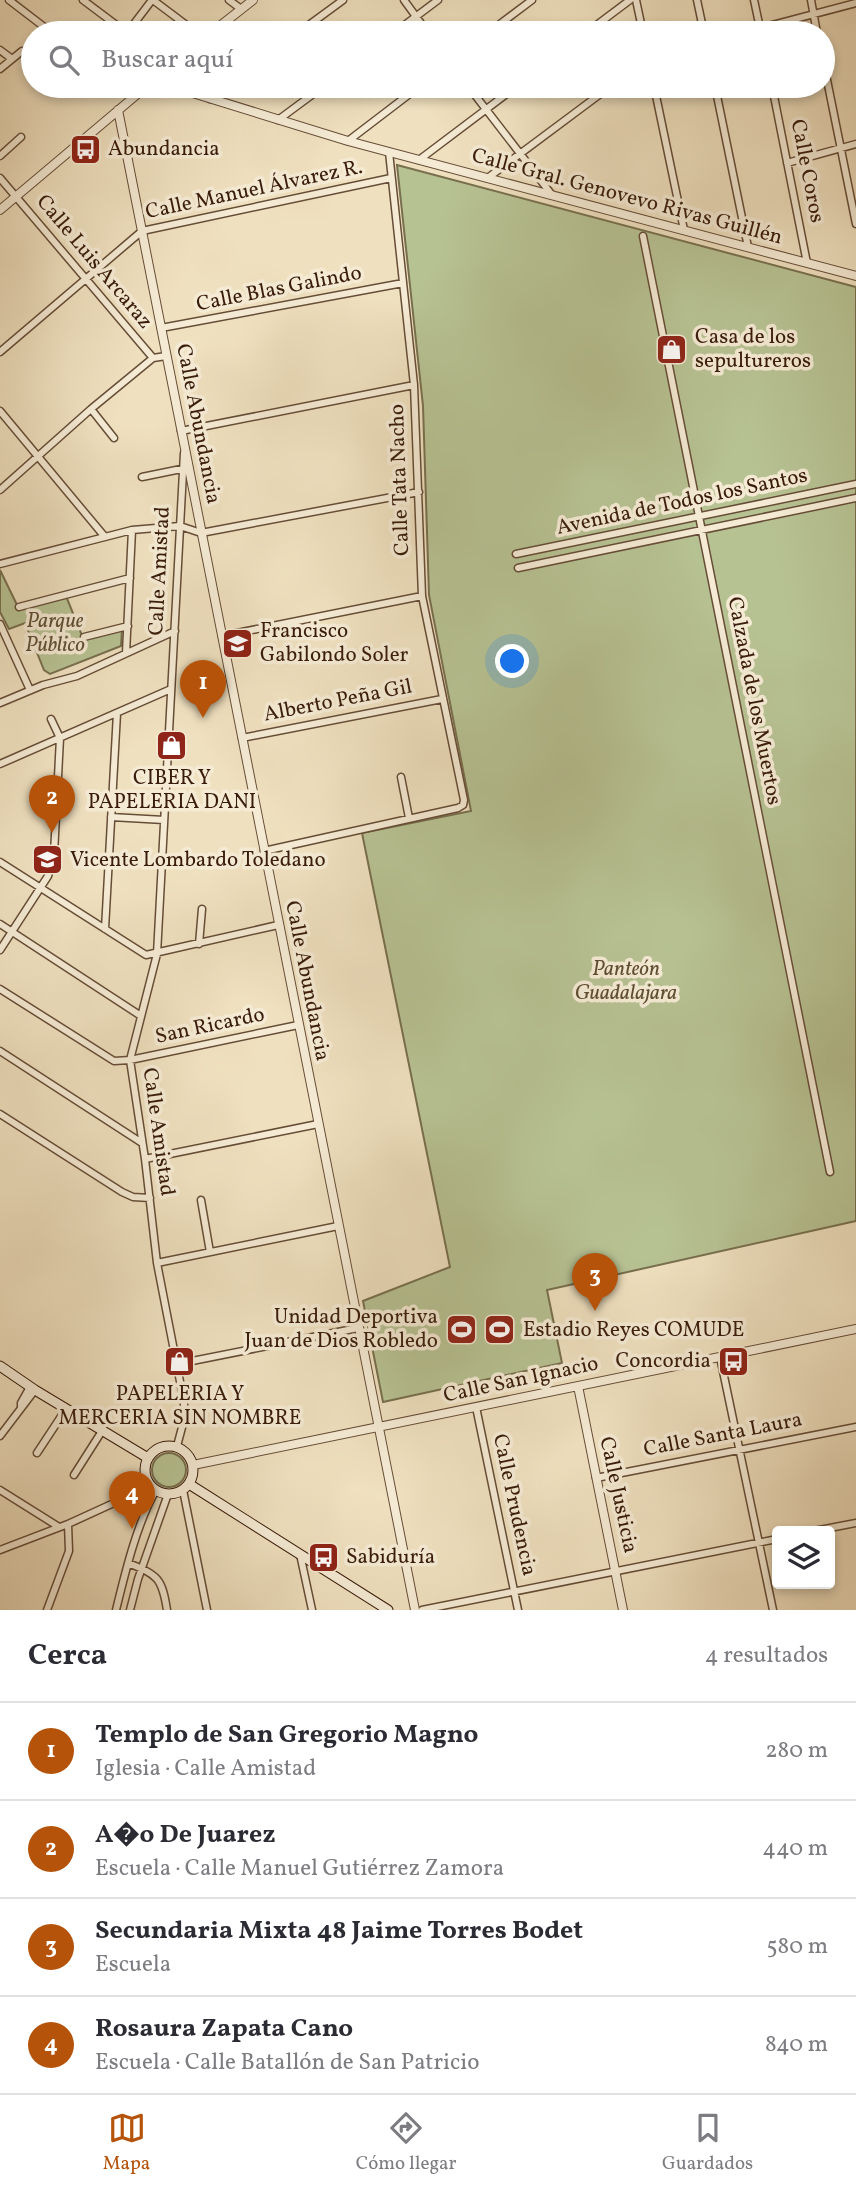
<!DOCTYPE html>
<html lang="es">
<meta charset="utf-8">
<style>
body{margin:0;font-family:Vollkorn,serif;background:#f7f7f7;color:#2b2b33}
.controls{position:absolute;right:21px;bottom:21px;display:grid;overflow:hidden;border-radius:7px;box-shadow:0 4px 10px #0003}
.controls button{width:63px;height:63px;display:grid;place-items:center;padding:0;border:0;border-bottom:2px solid #e1e1e2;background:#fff;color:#2b2b33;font:35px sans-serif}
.you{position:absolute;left:513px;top:662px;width:24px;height:24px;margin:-18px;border:5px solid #fff;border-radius:50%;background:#1a73e8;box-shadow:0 0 0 10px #1a73e833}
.badge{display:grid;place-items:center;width:46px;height:46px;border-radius:50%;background:#b45309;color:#fff;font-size:23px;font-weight:700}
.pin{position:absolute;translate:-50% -58px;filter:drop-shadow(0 2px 4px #0008)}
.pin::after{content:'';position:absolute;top:37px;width:24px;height:21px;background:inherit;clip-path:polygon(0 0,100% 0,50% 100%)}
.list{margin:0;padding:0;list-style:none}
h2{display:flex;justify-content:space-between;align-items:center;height:91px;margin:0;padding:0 28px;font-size:30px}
h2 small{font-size:23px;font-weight:400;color:#7c7c81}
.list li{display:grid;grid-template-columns:46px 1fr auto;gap:21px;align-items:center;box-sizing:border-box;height:98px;padding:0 28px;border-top:2px solid #e1e1e2}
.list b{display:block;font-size:26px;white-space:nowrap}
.list p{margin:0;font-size:23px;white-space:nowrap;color:#7c7c81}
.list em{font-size:23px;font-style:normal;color:#7c7c81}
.icon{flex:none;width:38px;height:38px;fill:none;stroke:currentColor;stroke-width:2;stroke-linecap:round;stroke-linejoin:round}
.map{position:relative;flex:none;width:856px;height:1610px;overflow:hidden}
.search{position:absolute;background:#fff;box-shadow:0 4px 10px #0003;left:21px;right:21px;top:21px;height:77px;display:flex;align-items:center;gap:18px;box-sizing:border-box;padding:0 24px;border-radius:38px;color:#7c7c81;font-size:26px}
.sheet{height:483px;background:#fff}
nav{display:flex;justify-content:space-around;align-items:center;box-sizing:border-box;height:98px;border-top:2px solid #e1e1e2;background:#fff;font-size:19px;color:#7c7c81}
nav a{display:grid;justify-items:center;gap:4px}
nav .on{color:#b45309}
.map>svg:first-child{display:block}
</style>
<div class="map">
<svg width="856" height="1610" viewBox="0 0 856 1610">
<rect width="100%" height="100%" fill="#efe0bf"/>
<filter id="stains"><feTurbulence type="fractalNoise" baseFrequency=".00286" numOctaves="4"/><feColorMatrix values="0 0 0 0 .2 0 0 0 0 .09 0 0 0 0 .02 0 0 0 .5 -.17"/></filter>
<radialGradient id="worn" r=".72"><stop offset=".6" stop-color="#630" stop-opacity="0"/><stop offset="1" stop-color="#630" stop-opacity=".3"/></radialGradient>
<path fill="#b7c293" stroke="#786f4e" stroke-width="2" d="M 397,165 L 856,287 L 856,1221 L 547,1290 L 562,1363 L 383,1402 L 363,1301 L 450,1267 L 362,833 L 471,811 L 429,595 L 423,406 Z
M 0,570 L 19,609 L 66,596 L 83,638 L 122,628 L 121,646 L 50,674 L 44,670 L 25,623 L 9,629 L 0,612 Z
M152 1470a17 17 0 1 1 34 0a17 17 0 1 1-34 0Z"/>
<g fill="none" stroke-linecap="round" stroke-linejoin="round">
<defs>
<path id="minor" d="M 9,0 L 52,33
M 83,0 L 127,33
M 153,0 L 197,33
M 229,0 L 241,9
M 404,0 L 428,33
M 636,0 L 643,33
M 697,0 L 704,33
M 754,0 L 761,33
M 811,0 L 817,33
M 127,33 L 152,0
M 298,33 L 343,0
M 394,33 L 438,0
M 488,33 L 532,0
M 586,33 L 630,0
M 742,33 L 856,3
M 0,50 L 12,59
M 823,60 L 856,224
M 0,69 L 22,51
M 468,86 L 552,195
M 654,86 L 684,230
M 715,86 L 748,247
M 772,86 L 807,263
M 210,99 L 228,86
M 278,120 L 324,86
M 348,141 L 420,86
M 0,156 L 21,137
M 419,160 L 517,86
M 787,163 L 856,144
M 489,177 L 611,86
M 0,178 L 153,358 L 166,356
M 643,236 L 830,1172
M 161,328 L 403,283
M 0,352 L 142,231 L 391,178
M 91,409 L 114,438
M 0,411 L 105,537
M 181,431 L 414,385
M 142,477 L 186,468
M 0,490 L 91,409 L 153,358
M 516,554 L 856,484
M 0,564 L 132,530 L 180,526 L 201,533 L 419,492
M 518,568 L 856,498
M 19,607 L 130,578
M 0,624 L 30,690
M 222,636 L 422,596
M 84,637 L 128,626
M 126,653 L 132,530
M 0,703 L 43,685 L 77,676 L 175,631
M 242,738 L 442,699
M 0,764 L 171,689
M 401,777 L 409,818
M 111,817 L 164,820
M 264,851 L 458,808 L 463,805 L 464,800 L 422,596 L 414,385 L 389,152
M 0,862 L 146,955 L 278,925
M 0,924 L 141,1016
M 105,929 L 117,713
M 199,944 L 202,909
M 0,950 L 48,876 L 54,854 L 60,738 L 51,719
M 0,989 L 114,1061 L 130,1060 L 298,1025
M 0,1051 L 142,1143
M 0,1114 L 122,1192 L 133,1197 L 150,1198
M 145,1159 L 318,1124
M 201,1200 L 210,1252
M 157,1263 L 338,1226
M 720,1357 L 773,1610
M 177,1364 L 358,1328
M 21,1407 L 21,1403 L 30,1387
M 476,1407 L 518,1610
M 0,1436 L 35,1390
M 177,1446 L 184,1420 L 184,1402 L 157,1263 L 145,1159 L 130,1060 L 157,954 L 184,453
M 37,1453 L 66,1409
M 74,1475 L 102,1431
M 596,1478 L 856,1427
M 0,1490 L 59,1527
M 183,1490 L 207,1610
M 814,1531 L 856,1523
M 0,1550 L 68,1524 L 151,1486
M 300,1554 L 312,1610
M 128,1563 C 158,1575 162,1578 167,1610
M 47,1610 L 69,1551 L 68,1524
M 116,1610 C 125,1573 137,1523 156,1490
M 130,1610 L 138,1579 L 168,1494
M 422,1610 L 777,1539"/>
<path id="tertiary" d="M 211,33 L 253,0
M 170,86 L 348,141 L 856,276
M 118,110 L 415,1610
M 0,210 L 147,86
M 578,1386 L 623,1610
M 193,1465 L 856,1329"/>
<path id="secondary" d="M 0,1366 L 35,1390 L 148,1458
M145 1470a24 24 0 1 1 48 0a24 24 0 1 1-48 0Z
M 189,1484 L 388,1610"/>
</defs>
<use href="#minor" stroke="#664d37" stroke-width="9"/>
<use href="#tertiary" stroke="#664d37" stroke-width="10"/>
<use href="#secondary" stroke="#391c0a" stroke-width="11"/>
<use href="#minor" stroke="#f5ebd5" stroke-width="6"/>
<use href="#tertiary" stroke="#f5ebd5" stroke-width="8"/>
<use href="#secondary" stroke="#f5ebd5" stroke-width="9"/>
</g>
<defs>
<symbol id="bus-square" viewBox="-11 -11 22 22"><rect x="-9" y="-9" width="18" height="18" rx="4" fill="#8f2418" stroke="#f5ebd5"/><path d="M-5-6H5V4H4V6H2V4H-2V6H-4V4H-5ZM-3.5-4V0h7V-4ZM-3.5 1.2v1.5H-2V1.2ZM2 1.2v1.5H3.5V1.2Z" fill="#fff"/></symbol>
<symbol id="shop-square" viewBox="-11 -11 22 22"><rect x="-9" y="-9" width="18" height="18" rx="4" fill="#8f2418" stroke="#f5ebd5"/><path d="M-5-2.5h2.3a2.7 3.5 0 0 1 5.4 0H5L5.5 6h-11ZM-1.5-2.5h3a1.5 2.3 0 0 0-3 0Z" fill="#fff"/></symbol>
<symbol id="school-square" viewBox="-11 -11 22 22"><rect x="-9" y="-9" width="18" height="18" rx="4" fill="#8f2418" stroke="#f5ebd5"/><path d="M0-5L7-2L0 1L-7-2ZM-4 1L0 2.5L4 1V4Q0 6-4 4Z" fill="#fff"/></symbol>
<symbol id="stadium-square" viewBox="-11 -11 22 22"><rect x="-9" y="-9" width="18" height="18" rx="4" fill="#8f2418" stroke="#f5ebd5"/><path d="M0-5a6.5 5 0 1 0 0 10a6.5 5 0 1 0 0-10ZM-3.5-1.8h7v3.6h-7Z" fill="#fff"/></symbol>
</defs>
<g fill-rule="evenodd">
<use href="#bus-square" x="68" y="132" width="35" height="35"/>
<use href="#shop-square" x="654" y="332" width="35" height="35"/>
<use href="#school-square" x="220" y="626" width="35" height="35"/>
<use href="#shop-square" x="154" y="728" width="35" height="35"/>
<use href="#school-square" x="30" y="842" width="35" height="35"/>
<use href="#stadium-square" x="444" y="1312" width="35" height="35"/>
<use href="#stadium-square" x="482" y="1312" width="35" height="35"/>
<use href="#bus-square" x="716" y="1344" width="35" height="35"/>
<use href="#shop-square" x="162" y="1344" width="35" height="35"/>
<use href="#bus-square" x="306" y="1540" width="35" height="35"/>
</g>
<g text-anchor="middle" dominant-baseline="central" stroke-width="7" stroke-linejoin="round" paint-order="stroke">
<g font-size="21" fill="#391c0a" stroke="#f5ebd5" text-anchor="start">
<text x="108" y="149">Abundancia</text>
<text x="695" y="337">Casa de los<tspan x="695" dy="24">sepultureros</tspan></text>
<text x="260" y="631">Francisco<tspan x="260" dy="24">Gabilondo Soler</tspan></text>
<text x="172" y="778" text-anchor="middle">CIBER Y<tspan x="172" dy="24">PAPELERIA DANI</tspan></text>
<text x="70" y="860">Vicente Lombardo Toledano</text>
<text x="438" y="1317" text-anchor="end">Unidad Deportiva<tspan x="438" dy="24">Juan de Dios Robledo</tspan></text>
<text x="523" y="1330">Estadio Reyes COMUDE</text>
<text x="711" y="1361" text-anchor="end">Concordia</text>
<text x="180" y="1394" text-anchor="middle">PAPELERIA Y<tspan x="180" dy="24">MERCERIA SIN NOMBRE</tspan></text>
<text x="346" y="1557">Sabiduría</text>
</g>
<g font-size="21" fill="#391c0a" stroke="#f5ebd5">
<text transform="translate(807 171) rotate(79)">Calle Coros</text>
<text transform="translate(254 190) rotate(-12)">Calle Manuel Álvarez R.</text>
<text transform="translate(627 197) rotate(15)">Calle Gral. Genovevo Rivas Guillén</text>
<text transform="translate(94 262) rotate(50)">Calle Luis Arcaraz</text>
<text transform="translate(279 289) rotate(-11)">Calle Blas Galindo</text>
<text transform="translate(198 424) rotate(79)">Calle Abundancia</text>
<text transform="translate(400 480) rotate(-92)">Calle Tata Nacho</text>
<text transform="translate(682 502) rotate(-12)">Avenida de Todos los Santos</text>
<text transform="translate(160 571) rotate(-87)">Calle Amistad</text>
<text transform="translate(338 701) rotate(-11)">Alberto Peña Gil</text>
<text transform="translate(754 701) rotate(79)">Calzada de los Muertos</text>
<text transform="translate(307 981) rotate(79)">Calle Abundancia</text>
<text transform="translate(210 1026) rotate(-12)">San Ricardo</text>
<text transform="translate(158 1132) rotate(82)">Calle Amistad</text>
<text transform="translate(521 1380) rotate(-12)">Calle San Ignacio</text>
<text transform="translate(723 1435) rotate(-11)">Calle Santa Laura</text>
<text transform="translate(618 1495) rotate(78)">Calle Justicia</text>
<text transform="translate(514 1505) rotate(78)">Calle Prudencia</text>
</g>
<g font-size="21" font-style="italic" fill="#5f4e33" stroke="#f5ebd5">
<text x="55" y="621">Parque<tspan x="55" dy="24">Público</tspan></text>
<text x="626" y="969">Panteón<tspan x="626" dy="24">Guadalajara</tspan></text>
</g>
</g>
<rect width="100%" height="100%" filter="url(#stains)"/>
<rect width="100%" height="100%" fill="url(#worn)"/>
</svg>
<div class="controls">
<button><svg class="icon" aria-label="layers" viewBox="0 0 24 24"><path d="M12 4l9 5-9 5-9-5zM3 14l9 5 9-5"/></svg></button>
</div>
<div class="you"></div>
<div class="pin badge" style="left:203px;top:718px">1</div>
<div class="pin badge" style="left:52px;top:833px">2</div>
<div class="pin badge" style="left:595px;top:1311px">3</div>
<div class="pin badge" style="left:132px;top:1529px">4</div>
<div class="search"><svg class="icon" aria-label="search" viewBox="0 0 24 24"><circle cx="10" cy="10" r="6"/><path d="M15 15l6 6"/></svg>Buscar aquí</div>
</div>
<section class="sheet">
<h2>Cerca<small>4 resultados</small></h2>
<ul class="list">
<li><span class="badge">1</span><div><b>Templo de San Gregorio Magno</b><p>Iglesia · Calle Amistad</p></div><em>280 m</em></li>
<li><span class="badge">2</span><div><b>A�o De Juarez</b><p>Escuela · Calle Manuel Gutiérrez Zamora</p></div><em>440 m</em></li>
<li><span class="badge">3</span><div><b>Secundaria Mixta 48 Jaime Torres Bodet</b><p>Escuela</p></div><em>580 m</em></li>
<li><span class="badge">4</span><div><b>Rosaura Zapata Cano</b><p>Escuela · Calle Batallón de San Patricio</p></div><em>840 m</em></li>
</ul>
</section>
<nav>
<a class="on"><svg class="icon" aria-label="map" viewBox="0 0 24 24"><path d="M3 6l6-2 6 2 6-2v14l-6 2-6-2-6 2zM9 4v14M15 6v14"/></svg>Mapa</a>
<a><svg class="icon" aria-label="directions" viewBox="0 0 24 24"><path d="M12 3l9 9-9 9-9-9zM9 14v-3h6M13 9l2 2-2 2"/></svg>Cómo llegar</a>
<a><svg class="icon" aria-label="saved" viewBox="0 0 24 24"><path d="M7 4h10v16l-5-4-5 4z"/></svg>Guardados</a>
</nav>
